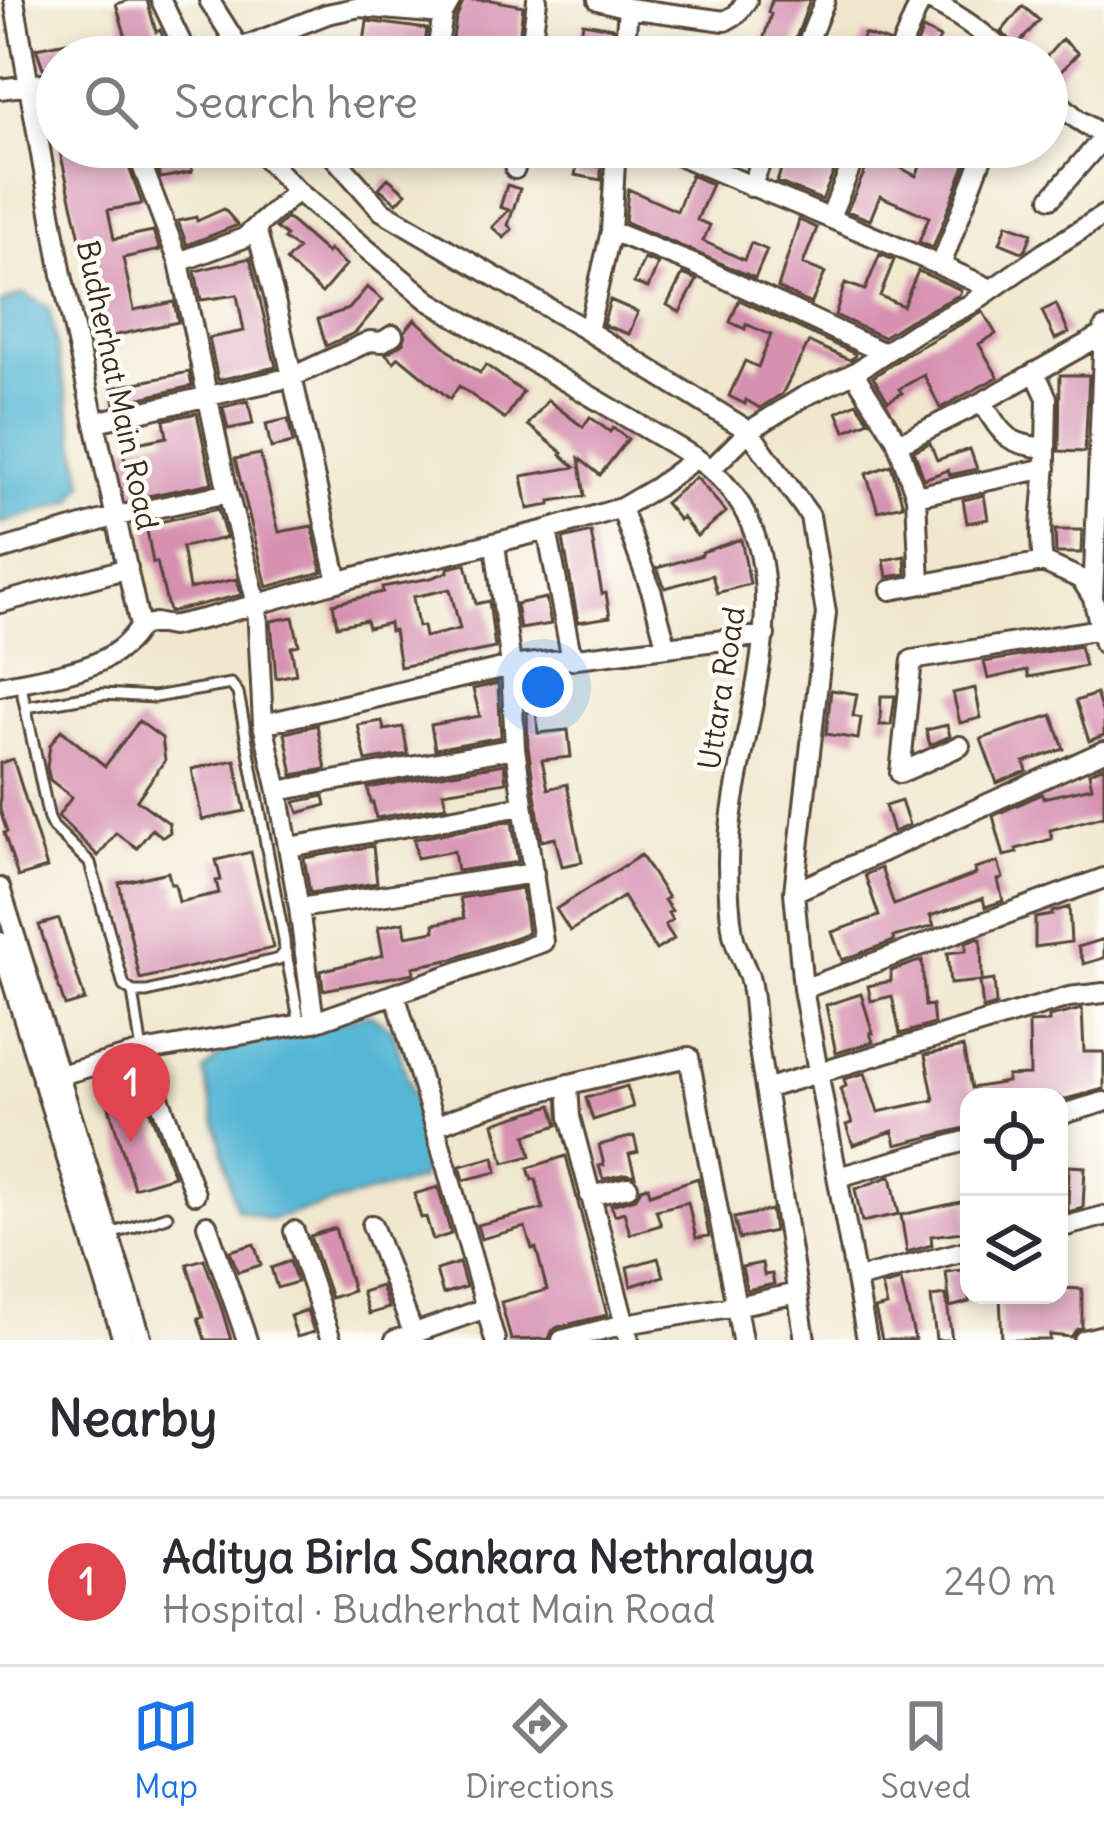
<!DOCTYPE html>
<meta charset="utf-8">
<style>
body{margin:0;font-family:Delius,sans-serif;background:#f7f7f7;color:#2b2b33}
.controls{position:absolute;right:36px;bottom:36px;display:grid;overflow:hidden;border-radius:24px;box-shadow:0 6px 18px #0003}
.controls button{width:108px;height:108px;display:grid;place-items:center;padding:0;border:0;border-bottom:3px solid #e1e1e2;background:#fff;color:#2b2b33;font:60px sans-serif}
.you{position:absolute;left:543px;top:687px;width:42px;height:42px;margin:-30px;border:9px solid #fff;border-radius:50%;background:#1a73e8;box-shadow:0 0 0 18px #1a73e833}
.badge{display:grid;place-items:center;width:78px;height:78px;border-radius:50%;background:#1a73e8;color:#fff;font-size:39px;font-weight:700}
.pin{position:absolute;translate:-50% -99px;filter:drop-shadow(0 3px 6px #0008)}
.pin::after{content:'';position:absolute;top:63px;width:42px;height:36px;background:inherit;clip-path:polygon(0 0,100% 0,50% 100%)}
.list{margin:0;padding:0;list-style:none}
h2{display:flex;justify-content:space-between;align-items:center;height:156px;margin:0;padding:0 48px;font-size:51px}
h2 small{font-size:39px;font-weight:400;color:#7c7c81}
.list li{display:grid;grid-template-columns:78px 1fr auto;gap:36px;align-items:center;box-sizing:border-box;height:168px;padding:0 48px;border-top:3px solid #e1e1e2}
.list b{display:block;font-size:45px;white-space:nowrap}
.list p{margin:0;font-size:39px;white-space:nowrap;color:#7c7c81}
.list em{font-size:39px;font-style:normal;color:#7c7c81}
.icon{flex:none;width:66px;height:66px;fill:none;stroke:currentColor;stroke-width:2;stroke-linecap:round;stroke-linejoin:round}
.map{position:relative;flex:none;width:1104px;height:1340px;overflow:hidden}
.search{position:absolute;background:#fff;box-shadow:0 6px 18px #0003;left:36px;right:36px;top:36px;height:132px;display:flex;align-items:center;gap:30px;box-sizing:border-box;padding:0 42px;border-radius:66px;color:#7c7c81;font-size:45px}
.sheet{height:324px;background:#fff}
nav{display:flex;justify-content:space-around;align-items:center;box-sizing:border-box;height:168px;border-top:3px solid #e1e1e2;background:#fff;font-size:33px;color:#7c7c81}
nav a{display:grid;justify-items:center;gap:6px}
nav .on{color:#1a73e8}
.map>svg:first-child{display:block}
</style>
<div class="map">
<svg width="1104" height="1340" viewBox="0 0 1104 1340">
<rect width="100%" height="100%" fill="#fdfcf7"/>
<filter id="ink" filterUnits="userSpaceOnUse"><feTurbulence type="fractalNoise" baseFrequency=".00833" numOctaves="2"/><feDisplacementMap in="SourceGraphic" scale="24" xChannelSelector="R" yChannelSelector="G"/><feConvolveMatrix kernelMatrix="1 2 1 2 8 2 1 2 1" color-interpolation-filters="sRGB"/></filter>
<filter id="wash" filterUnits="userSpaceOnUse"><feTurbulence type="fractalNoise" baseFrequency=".004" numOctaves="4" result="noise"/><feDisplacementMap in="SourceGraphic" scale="48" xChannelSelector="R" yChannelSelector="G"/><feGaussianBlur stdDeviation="2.7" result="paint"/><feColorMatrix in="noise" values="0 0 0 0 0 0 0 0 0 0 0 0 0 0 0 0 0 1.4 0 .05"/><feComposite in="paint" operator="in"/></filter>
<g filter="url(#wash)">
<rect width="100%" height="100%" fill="#f0e7ce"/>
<path fill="#56b7d5" stroke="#48707a" stroke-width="3" d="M 24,294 L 49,308 L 84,483 L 72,501 L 0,524 L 0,303 Z
M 369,1014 L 393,1030 L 430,1155 L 420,1180 L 269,1220 L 236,1209 L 204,1072 L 226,1048 Z"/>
<g id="blocks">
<path fill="#d690b0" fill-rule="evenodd" d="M 129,0 L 147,0 L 156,32 L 160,30 L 166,44 L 128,56 L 124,41 L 127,41 L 116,4 Z
M 464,0 L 491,0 L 523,6 L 517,57 L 450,57 L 456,19 Z
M 772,0 L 810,0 L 789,57 L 769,57 L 759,54 L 771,14 L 768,12 Z
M 1023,6 L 1039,20 L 1017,46 L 1001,32 Z
M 367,21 L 427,29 L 423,57 L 383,57 L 383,53 L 363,50 Z
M 583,23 L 613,28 L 611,51 L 579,46 Z
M 923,29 L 940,38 L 933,53 L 917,44 Z
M 864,34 L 889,42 L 884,57 L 857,54 Z
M 1062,39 L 1078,53 L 1053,80 L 1047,79 L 1047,56 Z
M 72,41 L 75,57 L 57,57 L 57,65 L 43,68 L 36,48 Z
M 59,147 L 122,147 L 142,204 L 108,210 L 114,239 L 153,231 L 160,250 L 123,258 L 134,310 L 174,302 L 178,322 L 103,338 Z
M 149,147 L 176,147 L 178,158 L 189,156 L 192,172 L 161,178 Z
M 929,147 L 972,147 L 933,248 L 919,242 L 929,217 L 880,196 L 870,220 L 847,211 L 873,153 L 916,176 Z
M 820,155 L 838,162 L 822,200 L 777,182 L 784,160 L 815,170 Z
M 578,162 L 601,167 L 601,180 L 575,175 Z
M 691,175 L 712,184 L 697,220 L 710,225 L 703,241 L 744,260 L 751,243 L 767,250 L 755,278 L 625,222 L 628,189 L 677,211 Z
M 388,178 L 406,193 L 397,203 L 379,188 Z
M 507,185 L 520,189 L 508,225 L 512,229 L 504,238 L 492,227 L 509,210 L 500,207 Z
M 224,209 L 238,225 L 187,245 L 178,221 L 196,217 L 197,221 Z
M 287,218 L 327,253 L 329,250 L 346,265 L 322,293 L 286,261 L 298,249 L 284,239 L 286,236 L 276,228 Z
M 799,220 L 817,228 L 803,264 L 825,273 L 811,304 L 778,288 Z
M 1007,224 L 1032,233 L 1026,249 L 1022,252 L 1000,243 Z
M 880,254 L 894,260 L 880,296 L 903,306 L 918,271 L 961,290 L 959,295 L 910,320 L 883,337 L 835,315 L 845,283 L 865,290 Z
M 250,258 L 276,367 L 218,380 L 209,338 L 244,331 L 237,295 L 201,300 L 195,271 Z
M 644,259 L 658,264 L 648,288 L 634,283 Z
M 683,274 L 697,280 L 680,312 L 667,305 Z
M 367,287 L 383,300 L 356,332 L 326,346 L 318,319 L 349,309 Z
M 610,300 L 638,312 L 629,334 L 603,325 Z
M 739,300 L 855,354 L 854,357 L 850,360 L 809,342 L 782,394 L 760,408 L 746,400 L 745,404 L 729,396 L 745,361 L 758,367 L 771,335 L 746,324 L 745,329 L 730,322 Z
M 1056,304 L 1069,333 L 1055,339 L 1042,311 Z
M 983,312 L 996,334 L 979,344 L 998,377 L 940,408 L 924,375 L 899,389 L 902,393 L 888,401 L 873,377 L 907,354 Z
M 415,319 L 457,357 L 480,373 L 486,365 L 523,392 L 505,419 L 459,386 L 450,399 L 399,357 L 394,362 L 386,354 L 404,342 L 405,331 Z
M 189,372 L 192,386 L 115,404 L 112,388 Z
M 1060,375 L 1089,375 L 1085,452 L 1059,451 Z
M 548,400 L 583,427 L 590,417 L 610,432 L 613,428 L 628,439 L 600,475 L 579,458 L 585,496 L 550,501 L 550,505 L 528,509 L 522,476 L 575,467 L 561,455 L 563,453 L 528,425 Z
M 248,401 L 253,424 L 228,429 L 223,407 Z
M 857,403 L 869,421 L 845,431 L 837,412 Z
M 197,413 L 212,483 L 133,499 L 122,446 L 167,437 L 164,420 Z
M 288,419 L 293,443 L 271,448 L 266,424 Z
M 930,443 L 937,460 L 970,449 L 977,469 L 950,475 L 948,470 L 924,479 L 914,451 Z
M 260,454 L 279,532 L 312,526 L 322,572 L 267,587 L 235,459 Z
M 891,465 L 903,505 L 878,511 L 866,474 Z
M 696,477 L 726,512 L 697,536 L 682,517 L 679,520 L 665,503 Z
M 984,495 L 988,519 L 967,523 L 963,500 Z
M 218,509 L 226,538 L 182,547 L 189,589 L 237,579 L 241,595 L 169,612 L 157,562 L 153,563 L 146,525 Z
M 1055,530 L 1082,530 L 1081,553 L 1056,553 Z
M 591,532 L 602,594 L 606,593 L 610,617 L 578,622 L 563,539 Z
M 741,539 L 750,584 L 717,593 L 712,575 L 665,588 L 657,568 L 702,555 L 702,552 Z
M 905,556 L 906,574 L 887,577 L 884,560 Z
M 466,564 L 476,604 L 489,601 L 495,648 L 400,667 L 394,630 L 390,631 L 389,623 L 368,628 L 366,620 L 337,626 L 333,604 L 383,592 L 382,587 L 431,578 L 448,572 L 448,568 ZM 450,589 L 460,629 L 425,637 L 423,626 L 418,627 L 413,597 Z
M 546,598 L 551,624 L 520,629 L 516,604 Z
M 293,617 L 299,645 L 291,647 L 296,674 L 276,678 L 271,621 Z
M 1080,646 L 1085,666 L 1029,677 L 1027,670 L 988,679 L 984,662 Z
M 498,683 L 501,737 L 435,749 L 431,725 L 480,716 L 473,689 Z
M 975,688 L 981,718 L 960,723 L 953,693 Z
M 831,690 L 857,694 L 853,716 L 861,718 L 858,739 L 826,734 Z
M 1096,694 L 1104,717 L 1104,735 L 1089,741 L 1076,701 Z
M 881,696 L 895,696 L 891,725 L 880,725 Z
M 536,711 L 538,733 L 568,730 L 571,757 L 542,760 L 548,789 L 567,784 L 582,862 L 562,866 L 555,838 L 542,841 L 528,747 L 527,712 Z
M 1052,715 L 1064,749 L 1024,762 L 1027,771 L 997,783 L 981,739 Z
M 139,721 L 162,738 L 165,760 L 137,800 L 169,823 L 170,832 L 163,837 L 152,829 L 137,848 L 116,833 L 98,856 L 58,816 L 72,797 L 50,780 L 47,767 L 50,745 L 61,730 L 105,766 Z
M 382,721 L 384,730 L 403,727 L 408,754 L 366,761 L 358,725 Z
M 317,725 L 326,769 L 293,775 L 285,733 Z
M 947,725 L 950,736 L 930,745 L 926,730 Z
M 13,759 L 47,868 L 18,877 L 4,833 L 7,832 L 0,810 L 0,763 Z
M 235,760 L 245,811 L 202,820 L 192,769 Z
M 504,764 L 506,782 L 443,792 L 446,806 L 376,818 L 373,802 L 371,803 L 368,788 Z
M 1104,766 L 1104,816 L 1050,830 L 1052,839 L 1016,849 L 1017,853 L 1004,856 L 993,816 L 1042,794 L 1043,798 L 1092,787 L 1089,773 Z
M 324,796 L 326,805 L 299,813 L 295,802 Z
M 901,801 L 909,825 L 893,832 L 885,806 Z
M 512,821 L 518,862 L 457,871 L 454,851 L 417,858 L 414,839 Z
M 373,846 L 377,883 L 310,893 L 304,858 Z
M 251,852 L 273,948 L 140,979 L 119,883 L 168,872 L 171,884 L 175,884 L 179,902 L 219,893 L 216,881 L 221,880 L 216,860 Z
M 641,855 L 668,898 L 664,900 L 672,911 L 668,913 L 672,920 L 665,925 L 674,939 L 656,950 L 623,897 L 570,931 L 556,909 Z
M 998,862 L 1003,878 L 998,880 L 1003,901 L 985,907 L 983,898 L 930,916 L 934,926 L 893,937 L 894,941 L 842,960 L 832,932 L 879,916 L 865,875 L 881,868 L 894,905 L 976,874 L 975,869 Z
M 522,888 L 528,933 L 453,959 L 413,967 L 414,973 L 323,990 L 321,971 L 383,955 L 378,927 L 404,922 L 406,936 L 435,931 L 434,924 L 464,918 L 460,898 Z
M 1069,907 L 1071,942 L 1035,947 L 1035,918 L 1052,915 L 1052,912 Z
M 59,919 L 85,1000 L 65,1006 L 39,925 Z
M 976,939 L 981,939 L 982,981 L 950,984 L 947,953 L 966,951 L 966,943 Z
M 1104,939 L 1104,958 L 1084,964 L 1078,947 Z
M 922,960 L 925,1006 L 932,1005 L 934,1024 L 900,1034 L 892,996 L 871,1001 L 868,986 L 891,981 L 891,971 Z
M 994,980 L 996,1005 L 983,1009 L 980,982 Z
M 861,994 L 873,1033 L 870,1033 L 873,1042 L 836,1053 L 826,1005 Z
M 1082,1009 L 1084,1052 L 1104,1052 L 1104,1089 L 1062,1100 L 1059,1097 L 969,1097 L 969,1127 L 896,1145 L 893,1131 L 853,1145 L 846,1125 L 852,1123 L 840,1089 L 846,1086 L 844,1079 L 865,1073 L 878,1112 L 934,1100 L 925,1055 L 963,1047 L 971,1088 L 1007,1082 L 1007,1076 L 1030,1075 L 1029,1023 L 1049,1022 L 1049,1017 Z
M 136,1074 L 174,1176 L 134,1188 L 102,1084 Z
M 627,1086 L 633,1107 L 593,1120 L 586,1098 Z
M 552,1105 L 558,1125 L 526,1135 L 531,1156 L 504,1163 L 494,1123 Z
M 634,1136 L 638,1152 L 629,1154 L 635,1176 L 626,1174 L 603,1179 L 599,1166 L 604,1165 L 599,1145 Z
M 566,1156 L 607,1315 L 558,1327 L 552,1331 L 549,1339 L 511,1340 L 501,1302 L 547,1290 L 536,1248 L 532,1249 L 525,1227 L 481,1239 L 477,1225 L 543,1209 L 536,1179 L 532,1180 L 528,1168 Z
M 494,1157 L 497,1172 L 464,1180 L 460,1166 Z
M 1069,1166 L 1085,1167 L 1083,1208 L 1068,1212 Z
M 891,1176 L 899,1214 L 862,1222 L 855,1189 Z
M 698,1178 L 709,1236 L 696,1238 L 688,1202 L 656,1210 L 661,1225 L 630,1234 L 624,1212 L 615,1215 L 611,1205 L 636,1198 L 641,1188 L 648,1186 L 650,1194 Z
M 438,1187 L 451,1234 L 433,1240 L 426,1217 L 421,1218 L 414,1194 Z
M 969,1200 L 969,1231 L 931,1236 L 932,1245 L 907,1252 L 901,1215 Z
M 771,1210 L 774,1231 L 739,1239 L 734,1218 Z
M 335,1228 L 353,1291 L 331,1298 L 310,1236 Z
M 254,1244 L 261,1265 L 238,1272 L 230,1251 Z
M 658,1258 L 664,1276 L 631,1286 L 627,1267 Z
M 204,1259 L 222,1310 L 231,1340 L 205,1340 L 198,1318 L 203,1317 L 187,1264 Z
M 290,1261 L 297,1282 L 277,1288 L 271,1268 Z
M 459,1263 L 466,1287 L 443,1294 L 436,1270 Z
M 762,1263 L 764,1275 L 772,1274 L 774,1284 L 747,1290 L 742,1267 Z
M 969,1269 L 969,1302 L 950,1307 L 946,1272 Z
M 901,1281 L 915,1340 L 882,1340 L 875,1309 L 887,1306 L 882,1286 Z
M 381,1286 L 389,1308 L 369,1314 L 362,1292 Z
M 1059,1288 L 1082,1289 L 1082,1327 L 1076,1330 L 1071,1337 L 1050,1335 L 1050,1340 L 1002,1340 L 1000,1295 L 1059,1295 Z
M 946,1295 L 952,1340 L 936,1340 L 931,1297 Z
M 307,1310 L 314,1332 L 297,1337 L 290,1316 Z"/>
</g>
</g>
<g filter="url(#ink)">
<use href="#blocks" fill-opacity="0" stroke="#564638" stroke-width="3"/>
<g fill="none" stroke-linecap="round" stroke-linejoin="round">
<defs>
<path id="service" d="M 20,681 L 49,819 L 53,827 L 90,863 L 124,986 L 133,992 L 147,992 L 279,959 L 285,952 L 284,940 L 238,693 L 231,684 L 154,697 L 103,694 L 26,707
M 286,953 L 300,1024
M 133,992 L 142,1052
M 108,1235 L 167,1216"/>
<path id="minor" d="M 161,0 L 188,57
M 209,0 L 245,57
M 598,0 L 628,8 L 725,21 L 737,14 L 747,0
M 929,0 C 959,15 985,33 1009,57
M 238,49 L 327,14 L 360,7 L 443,14
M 436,57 L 443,14 L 451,0
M 530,57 L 537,0
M 624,57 L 628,8
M 802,57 L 825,0
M 897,57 L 921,0
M 0,89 L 57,81
M 1047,92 L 1077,119 L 1104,136
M 255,147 L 297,191 L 429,301 L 696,458 C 829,552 729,732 728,861 C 728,885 729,910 733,934 C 736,949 744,963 749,977 C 754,994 754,1014 756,1031 L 805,1340
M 325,147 L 382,211 L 588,331 L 749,431 L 810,516 L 826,613 L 794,892 L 803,989 L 867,1340
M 660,147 C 770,195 882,237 991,289
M 515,169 L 518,147
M 751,187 L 767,147
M 1051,198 L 1104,137
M 830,217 L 859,147
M 256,228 L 274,296 L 338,582
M 611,231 L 696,265 L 884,353
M 179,262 L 244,238 L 297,191
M 941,265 L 986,147
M 1104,328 L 1093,598 L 1104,644
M 588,331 L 611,231 L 616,147
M 854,373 L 896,439 L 906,440 L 982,402 L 1104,334
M 982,402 C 1003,435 1005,444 1046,448 L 1047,398 L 1035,372
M 96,422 L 292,377 L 370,341 L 382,342 L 393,335
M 896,439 L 916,496 L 920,584
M 1046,448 C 1047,486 1037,524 1043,562 L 1081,579 L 1093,598
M 711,469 L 749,431 L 803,397 L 854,373 L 916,332 L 969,305 L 1044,253 L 1104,215
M 916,496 L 1046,468
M 621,508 L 652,593 L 666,645
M 547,530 L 572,660
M 0,550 L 117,516 L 228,493
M 891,590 L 1043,562
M 0,603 L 128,568
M 140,626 L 155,623 L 171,626 L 207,618 L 355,577 L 547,530 L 621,508 L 657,487 L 696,458
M 0,686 C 49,675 113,673 140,626 L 62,275 L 14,0
M 263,724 L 511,666 L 765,635
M 960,746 L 900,773 L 912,660 L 1100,629
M 278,791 L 515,748
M 289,847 L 522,806
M 0,888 L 142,1340
M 794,892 L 1104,751
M 299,908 L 534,873
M 0,942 L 123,1340
M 803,989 L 1104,878
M 395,994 L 435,1126
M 314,1022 L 543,942 L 515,748 L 511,666 L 495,544
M 142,1052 L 195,1194
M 42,1080 L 142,1052 L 314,1022 L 299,908 L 278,791 L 263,724 L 257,604 L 228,493 L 179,262 L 135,147
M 568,1084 L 570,1117 L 629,1340
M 765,1089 L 1069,997 L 1104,993
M 1059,1115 L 1104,1102
M 838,1177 L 969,1140
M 590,1196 L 628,1187
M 207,1225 L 247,1340
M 372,1225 L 416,1340
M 1059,1228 L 1104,1216
M 294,1231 L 331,1340
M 856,1279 L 969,1250
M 395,1340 L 486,1308
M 495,1340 L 435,1126 C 516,1093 603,1076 689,1057 L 736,1306 L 625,1324 L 562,1340
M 742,1340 L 736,1306 L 798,1293
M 1084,1340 L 1104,1335"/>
</defs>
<use href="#service" stroke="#564638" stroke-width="15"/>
<use href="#minor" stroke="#564638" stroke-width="24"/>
<use href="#service" stroke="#fff" stroke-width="9"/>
<use href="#minor" stroke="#fff" stroke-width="18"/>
</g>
</g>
<g text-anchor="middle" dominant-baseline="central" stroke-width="9" stroke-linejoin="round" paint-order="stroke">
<g font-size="30" fill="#3b2a1e" stroke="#fdfcf7">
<text transform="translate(118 385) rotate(78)">Budherhat Main Road</text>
<text transform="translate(721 688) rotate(-81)">Uttara Road</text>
</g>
</g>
</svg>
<div class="controls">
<button><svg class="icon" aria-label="locate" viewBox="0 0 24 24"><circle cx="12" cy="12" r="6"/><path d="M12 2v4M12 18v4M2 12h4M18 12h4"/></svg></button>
<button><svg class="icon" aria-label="layers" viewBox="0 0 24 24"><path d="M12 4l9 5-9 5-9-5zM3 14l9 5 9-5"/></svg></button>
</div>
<div class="you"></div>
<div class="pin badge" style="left:131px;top:1142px;background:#e0444e">1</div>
<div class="search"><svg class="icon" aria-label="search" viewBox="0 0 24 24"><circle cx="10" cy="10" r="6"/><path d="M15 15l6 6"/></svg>Search here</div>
</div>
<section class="sheet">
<h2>Nearby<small></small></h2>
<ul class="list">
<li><span class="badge" style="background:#e0444e">1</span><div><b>Aditya Birla Sankara Nethralaya</b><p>Hospital · Budherhat Main Road</p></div><em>240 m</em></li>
</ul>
</section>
<nav>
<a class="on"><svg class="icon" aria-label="map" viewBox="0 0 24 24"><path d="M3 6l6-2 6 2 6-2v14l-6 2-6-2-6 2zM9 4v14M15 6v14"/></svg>Map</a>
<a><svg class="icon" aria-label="directions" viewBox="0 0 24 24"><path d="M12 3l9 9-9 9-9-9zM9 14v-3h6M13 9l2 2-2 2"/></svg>Directions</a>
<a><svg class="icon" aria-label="saved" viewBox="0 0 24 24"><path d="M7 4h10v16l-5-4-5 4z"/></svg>Saved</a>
</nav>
